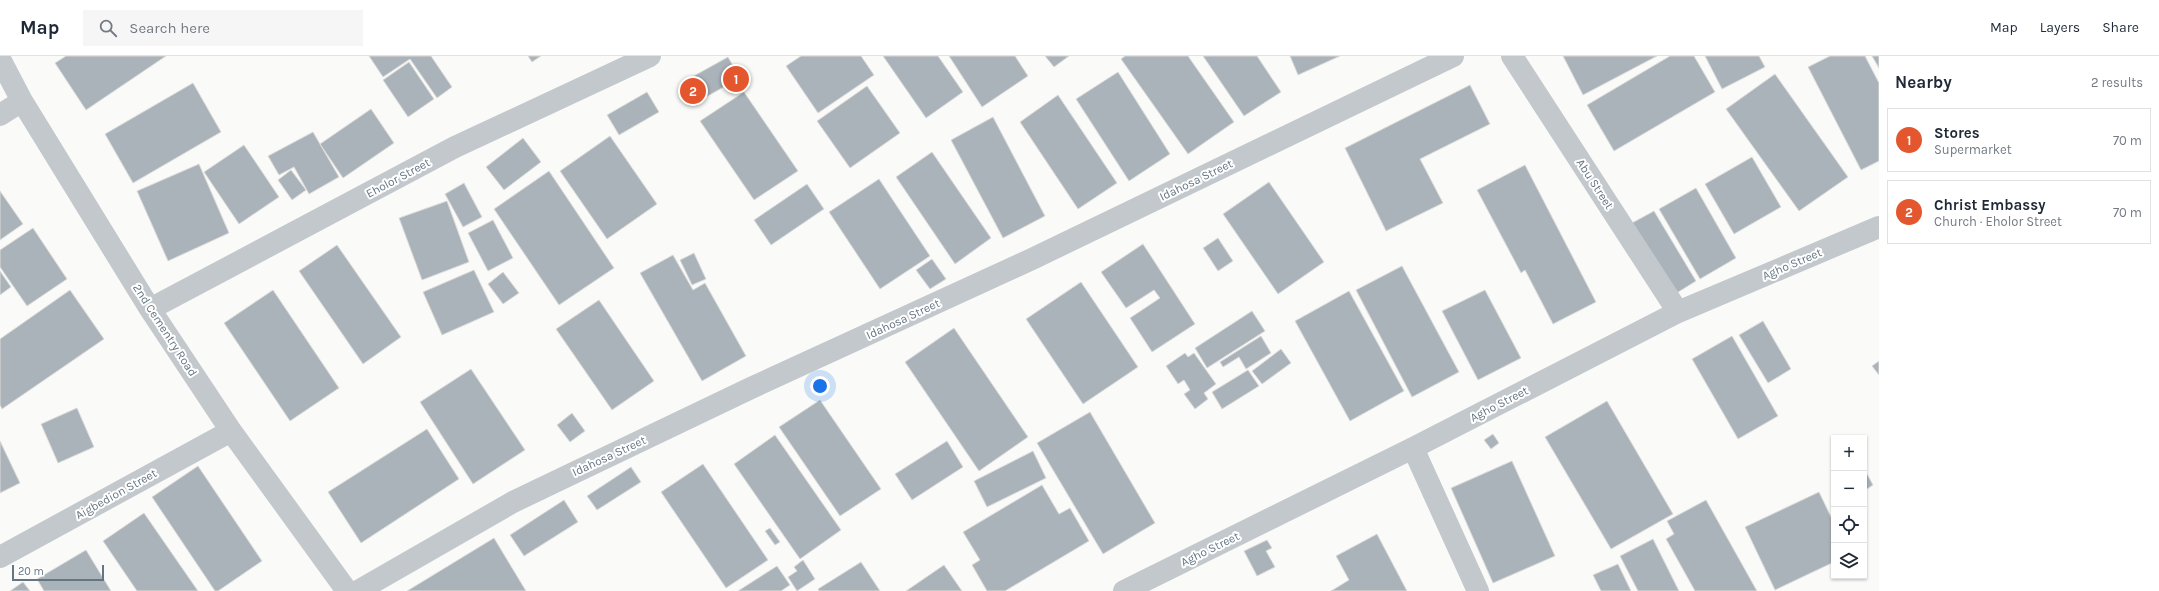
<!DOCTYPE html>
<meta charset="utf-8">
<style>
body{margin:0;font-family:Karla,sans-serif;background:#f6f6f7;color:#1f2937}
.controls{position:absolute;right:12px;bottom:12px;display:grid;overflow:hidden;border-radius:0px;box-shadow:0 1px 3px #0004}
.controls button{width:36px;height:36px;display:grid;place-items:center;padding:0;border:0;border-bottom:1px solid #e0e1e3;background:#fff;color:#1f2937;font:20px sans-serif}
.scale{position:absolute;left:12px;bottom:10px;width:92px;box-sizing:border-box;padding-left:4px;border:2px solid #657683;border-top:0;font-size:11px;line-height:14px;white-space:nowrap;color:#657683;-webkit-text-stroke:3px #fff;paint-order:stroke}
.you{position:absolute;left:820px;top:330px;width:14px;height:14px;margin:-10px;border:3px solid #fff;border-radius:50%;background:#1a73e8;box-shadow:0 0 0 6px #1a73e833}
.badge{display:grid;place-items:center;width:26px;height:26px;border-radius:50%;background:#e4572e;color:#fff;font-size:13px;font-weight:700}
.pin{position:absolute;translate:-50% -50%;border:2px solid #fff;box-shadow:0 1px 4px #0006}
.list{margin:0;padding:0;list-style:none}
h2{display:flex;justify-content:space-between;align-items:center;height:52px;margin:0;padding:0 16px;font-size:17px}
h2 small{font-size:13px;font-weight:400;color:#747a83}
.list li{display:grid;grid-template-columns:26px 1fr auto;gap:12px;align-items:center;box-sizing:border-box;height:64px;margin:0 8px 8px;padding:0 8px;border:1px solid #e0e1e3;border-radius:0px}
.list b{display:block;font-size:15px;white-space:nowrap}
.list p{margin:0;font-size:13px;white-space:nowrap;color:#747a83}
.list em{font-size:13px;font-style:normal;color:#747a83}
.icon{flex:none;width:22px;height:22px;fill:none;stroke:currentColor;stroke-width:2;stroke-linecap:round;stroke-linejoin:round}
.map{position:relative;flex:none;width:1879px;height:535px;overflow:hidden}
header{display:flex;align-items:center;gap:24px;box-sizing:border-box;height:56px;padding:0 20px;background:#fff;border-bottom:1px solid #e0e1e3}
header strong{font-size:19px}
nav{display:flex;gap:22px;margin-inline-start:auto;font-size:14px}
.search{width:280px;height:36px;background:#f6f6f7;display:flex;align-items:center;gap:10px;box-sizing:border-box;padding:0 14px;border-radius:0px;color:#747a83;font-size:15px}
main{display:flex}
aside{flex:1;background:#fff}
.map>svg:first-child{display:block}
</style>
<header>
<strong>Map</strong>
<div class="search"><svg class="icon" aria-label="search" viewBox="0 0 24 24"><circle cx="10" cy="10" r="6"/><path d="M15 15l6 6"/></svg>Search here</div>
<nav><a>Map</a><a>Layers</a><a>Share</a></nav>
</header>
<main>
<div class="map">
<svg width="1879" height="535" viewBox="0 0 1879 535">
<rect width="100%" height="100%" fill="#fafaf8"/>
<path fill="#aab3b9" stroke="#dcdcda" d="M 66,0 L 166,0 L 86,54 L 55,7 Z
M 369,0 L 431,0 L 452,31 L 437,42 L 410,3 L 383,21 Z
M 528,0 L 541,0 L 532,6 Z
M 801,0 L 861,0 L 874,19 L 818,57 L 786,10 Z
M 883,0 L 938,0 L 963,36 L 926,62 Z
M 949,0 L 1015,0 L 1028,20 L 982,51 Z
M 1045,0 L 1069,0 L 1054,11 Z
M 1125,0 L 1188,0 L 1234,66 L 1188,98 L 1121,3 Z
M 1203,0 L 1257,0 L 1281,36 L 1244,60 Z
M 1290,0 L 1340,0 L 1298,19 Z
M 1563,0 L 1657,0 L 1583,39 Z
M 1670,0 L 1694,0 L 1715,36 L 1614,95 L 1587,49 Z
M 1705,0 L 1759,0 L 1765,11 L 1722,33 Z
M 1830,0 L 1865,0 L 1879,27 L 1879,105 L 1861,114 L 1808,11 Z
M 1872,0 L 1879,0 L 1879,12 Z
M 728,1 L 740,22 L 695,47 L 683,26 Z
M 409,6 L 434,43 L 408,61 L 383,24 Z
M 1118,16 L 1170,98 L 1129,125 L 1076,43 Z
M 1775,18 L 1848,121 L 1799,155 L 1726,53 Z
M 193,27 L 221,76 L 133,127 L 105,78 Z
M 1470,29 L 1490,68 L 1420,103 L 1443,147 L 1386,175 L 1345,92 Z
M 867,30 L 900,77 L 850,112 L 817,65 Z
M 647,36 L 659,56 L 619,79 L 607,59 Z
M 744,36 L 798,115 L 754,144 L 700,65 Z
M 1058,39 L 1117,127 L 1078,153 L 1020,66 Z
M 371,53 L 394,87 L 343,122 L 320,88 Z
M 993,61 L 1045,160 L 1003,182 L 951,84 Z
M 313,76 L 339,121 L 309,138 L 294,111 L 279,119 L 268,100 Z
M 610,80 L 657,148 L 607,183 L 560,115 Z
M 523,82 L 541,106 L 504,134 L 486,111 Z
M 244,89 L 279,141 L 239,168 L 204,116 Z
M 932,96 L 991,182 L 955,208 L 896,121 Z
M 1752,101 L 1781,151 L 1734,178 L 1705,128 Z
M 199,108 L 229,177 L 168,205 L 137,135 Z
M 1525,109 L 1596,246 L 1553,268 L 1525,214 L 1521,217 L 1477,134 Z
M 291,114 L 306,134 L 292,144 L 278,124 Z
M 549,115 L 614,212 L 559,249 L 494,153 Z
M 879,123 L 930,200 L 880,233 L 829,156 Z
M 1269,126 L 1324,206 L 1278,238 L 1223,158 Z
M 464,127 L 482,161 L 463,171 L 445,138 Z
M 807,128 L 824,153 L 771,189 L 754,164 Z
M 1696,132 L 1736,202 L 1700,223 L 1659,153 Z
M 0,135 L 23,168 L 0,184 Z
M 447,145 L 469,206 L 422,224 L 399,162 Z
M 1654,155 L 1696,225 L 1675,238 L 1632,167 Z
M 493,164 L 513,202 L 488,215 L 468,177 Z
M 33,172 L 67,223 L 27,250 L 0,211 L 0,194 Z
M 1218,182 L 1233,205 L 1218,215 L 1203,192 Z
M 1143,188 L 1195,268 L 1152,296 L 1130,262 L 1160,242 L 1154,234 L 1126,252 L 1101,216 Z
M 337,189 L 401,281 L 363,308 L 299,215 Z
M 694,197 L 706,223 L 692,229 L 680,204 Z
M 673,199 L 693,234 L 705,227 L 746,300 L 702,325 L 640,217 Z
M 932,203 L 946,223 L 930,233 L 916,214 Z
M 1402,210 L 1459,316 L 1412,341 L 1356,234 Z
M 474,214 L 494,256 L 442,279 L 423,236 Z
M 0,215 L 11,231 L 0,239 Z
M 503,216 L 519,237 L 503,248 L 488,228 Z
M 1081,226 L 1138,311 L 1083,348 L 1026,263 Z
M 70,234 L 104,283 L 2,353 L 0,349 L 0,283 Z
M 273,234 L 339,332 L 290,365 L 224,267 Z
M 1485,234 L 1521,302 L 1478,324 L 1442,255 Z
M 1349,235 L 1404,335 L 1350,365 L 1295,265 Z
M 599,244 L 654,325 L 612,354 L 556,273 Z
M 1252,255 L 1265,275 L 1207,312 L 1195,292 Z
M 1763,265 L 1791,313 L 1768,327 L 1739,279 Z
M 954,272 L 1028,381 L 979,415 L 905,306 Z
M 1261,280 L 1271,297 L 1246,313 L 1239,301 L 1223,311 L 1220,306 Z
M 1732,280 L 1778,360 L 1738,383 L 1692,303 Z
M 1281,293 L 1291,307 L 1262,328 L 1252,315 Z
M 1185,297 L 1188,301 L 1194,297 L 1216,328 L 1204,337 L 1208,343 L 1195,353 L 1184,338 L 1190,334 L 1184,324 L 1178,328 L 1166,310 Z
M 1879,305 L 1879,319 L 1872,310 Z
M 471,313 L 525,394 L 473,428 L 420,346 Z
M 1248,314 L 1259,330 L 1222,353 L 1212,336 Z
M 820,344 L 881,433 L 840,460 L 779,371 Z
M 1607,345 L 1673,458 L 1611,493 L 1545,381 Z
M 77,352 L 94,391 L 58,407 L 41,368 Z
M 1090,356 L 1155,467 L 1103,498 L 1037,387 Z
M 572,357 L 585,375 L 570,386 L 557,369 Z
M 427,373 L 459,423 L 361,487 L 328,436 Z
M 1493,378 L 1499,387 L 1491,393 L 1484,384 Z
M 775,379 L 841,474 L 800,503 L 734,408 Z
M 0,385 L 20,427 L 0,437 Z
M 947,385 L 963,411 L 912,444 L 895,418 Z
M 1033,395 L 1046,422 L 987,451 L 974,425 Z
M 1512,405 L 1555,500 L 1493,527 L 1451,432 Z
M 703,408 L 768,504 L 726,532 L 661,436 Z
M 198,410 L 262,505 L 218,535 L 215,535 L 152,441 Z
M 631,411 L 641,426 L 597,454 L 587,440 Z
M 1867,418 L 1873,429 L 1864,435 L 1864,419 Z
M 1042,429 L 1059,458 L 1070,452 L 1089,485 L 1005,535 L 987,535 L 972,509 L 980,504 L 963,476 Z
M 1819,436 L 1834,467 L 1834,506 L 1775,534 L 1745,471 Z
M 564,444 L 578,466 L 524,500 L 510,479 Z
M 1706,444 L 1757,535 L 1695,535 L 1666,483 L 1674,478 L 1667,465 Z
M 144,457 L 198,535 L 137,535 L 103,485 Z
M 770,472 L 780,486 L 775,489 L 765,475 Z
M 1377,478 L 1407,535 L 1331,535 L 1349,524 L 1336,500 Z
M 494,482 L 526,535 L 407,535 Z
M 1653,483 L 1679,535 L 1638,535 L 1620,500 Z
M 1267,484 L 1272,492 L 1266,495 L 1275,511 L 1257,520 L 1244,495 Z
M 86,494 L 111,535 L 44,535 L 37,523 Z
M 803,504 L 815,523 L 797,535 L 788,521 L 797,515 L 794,511 Z
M 861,506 L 880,535 L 819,535 L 818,533 Z
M 1618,508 L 1631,535 L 1601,535 L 1593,519 Z
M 944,509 L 962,535 L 906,535 Z
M 777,510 L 790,529 L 781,535 L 738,535 Z
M 23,526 L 30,535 L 10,535 Z"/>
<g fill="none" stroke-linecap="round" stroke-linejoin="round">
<path stroke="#c3c8cc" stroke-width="22" d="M 1512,0 L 1678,256
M 0,3 L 22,45 L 150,253 L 231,375 L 347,535
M 0,59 L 22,45
M 150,253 L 455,91 L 650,0
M 1413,392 L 1478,535
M 0,501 L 231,375
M 358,535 L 513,446 L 751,332 L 1032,203 L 1453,0
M 1124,535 L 1413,392 L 1678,256 L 1879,171"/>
</g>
<g text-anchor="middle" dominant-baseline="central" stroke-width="4" stroke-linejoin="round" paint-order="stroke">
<g font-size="12" fill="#657683" stroke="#fff">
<text transform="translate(398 122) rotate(-28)">Eholor Street</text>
<text transform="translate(1196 124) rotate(-26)">Idahosa Street</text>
<text transform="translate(1595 128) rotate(57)">Abu Street</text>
<text transform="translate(1792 208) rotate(-23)">Agho Street</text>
<text transform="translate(903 263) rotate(-25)">Idahosa Street</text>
<text transform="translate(165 274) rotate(57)">2nd Cementry Road</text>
<text transform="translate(1499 348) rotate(-27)">Agho Street</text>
<text transform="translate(609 400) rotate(-25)">Idahosa Street</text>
<text transform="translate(116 438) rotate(-29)">Aigbedion Street</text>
<text transform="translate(1210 493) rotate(-26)">Agho Street</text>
</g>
</g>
</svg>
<div class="controls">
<button>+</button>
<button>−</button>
<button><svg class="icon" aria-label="locate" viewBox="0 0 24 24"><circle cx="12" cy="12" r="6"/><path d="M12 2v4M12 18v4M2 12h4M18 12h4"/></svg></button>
<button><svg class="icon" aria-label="layers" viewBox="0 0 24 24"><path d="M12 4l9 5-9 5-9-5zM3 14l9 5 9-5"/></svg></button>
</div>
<div class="scale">20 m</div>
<div class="you"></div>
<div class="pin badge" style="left:736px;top:23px">1</div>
<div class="pin badge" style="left:693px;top:35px">2</div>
</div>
<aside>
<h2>Nearby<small>2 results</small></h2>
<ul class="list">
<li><span class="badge">1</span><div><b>Stores</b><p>Supermarket</p></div><em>70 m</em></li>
<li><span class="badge">2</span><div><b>Christ Embassy</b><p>Church · Eholor Street</p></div><em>70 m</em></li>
</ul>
</aside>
</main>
